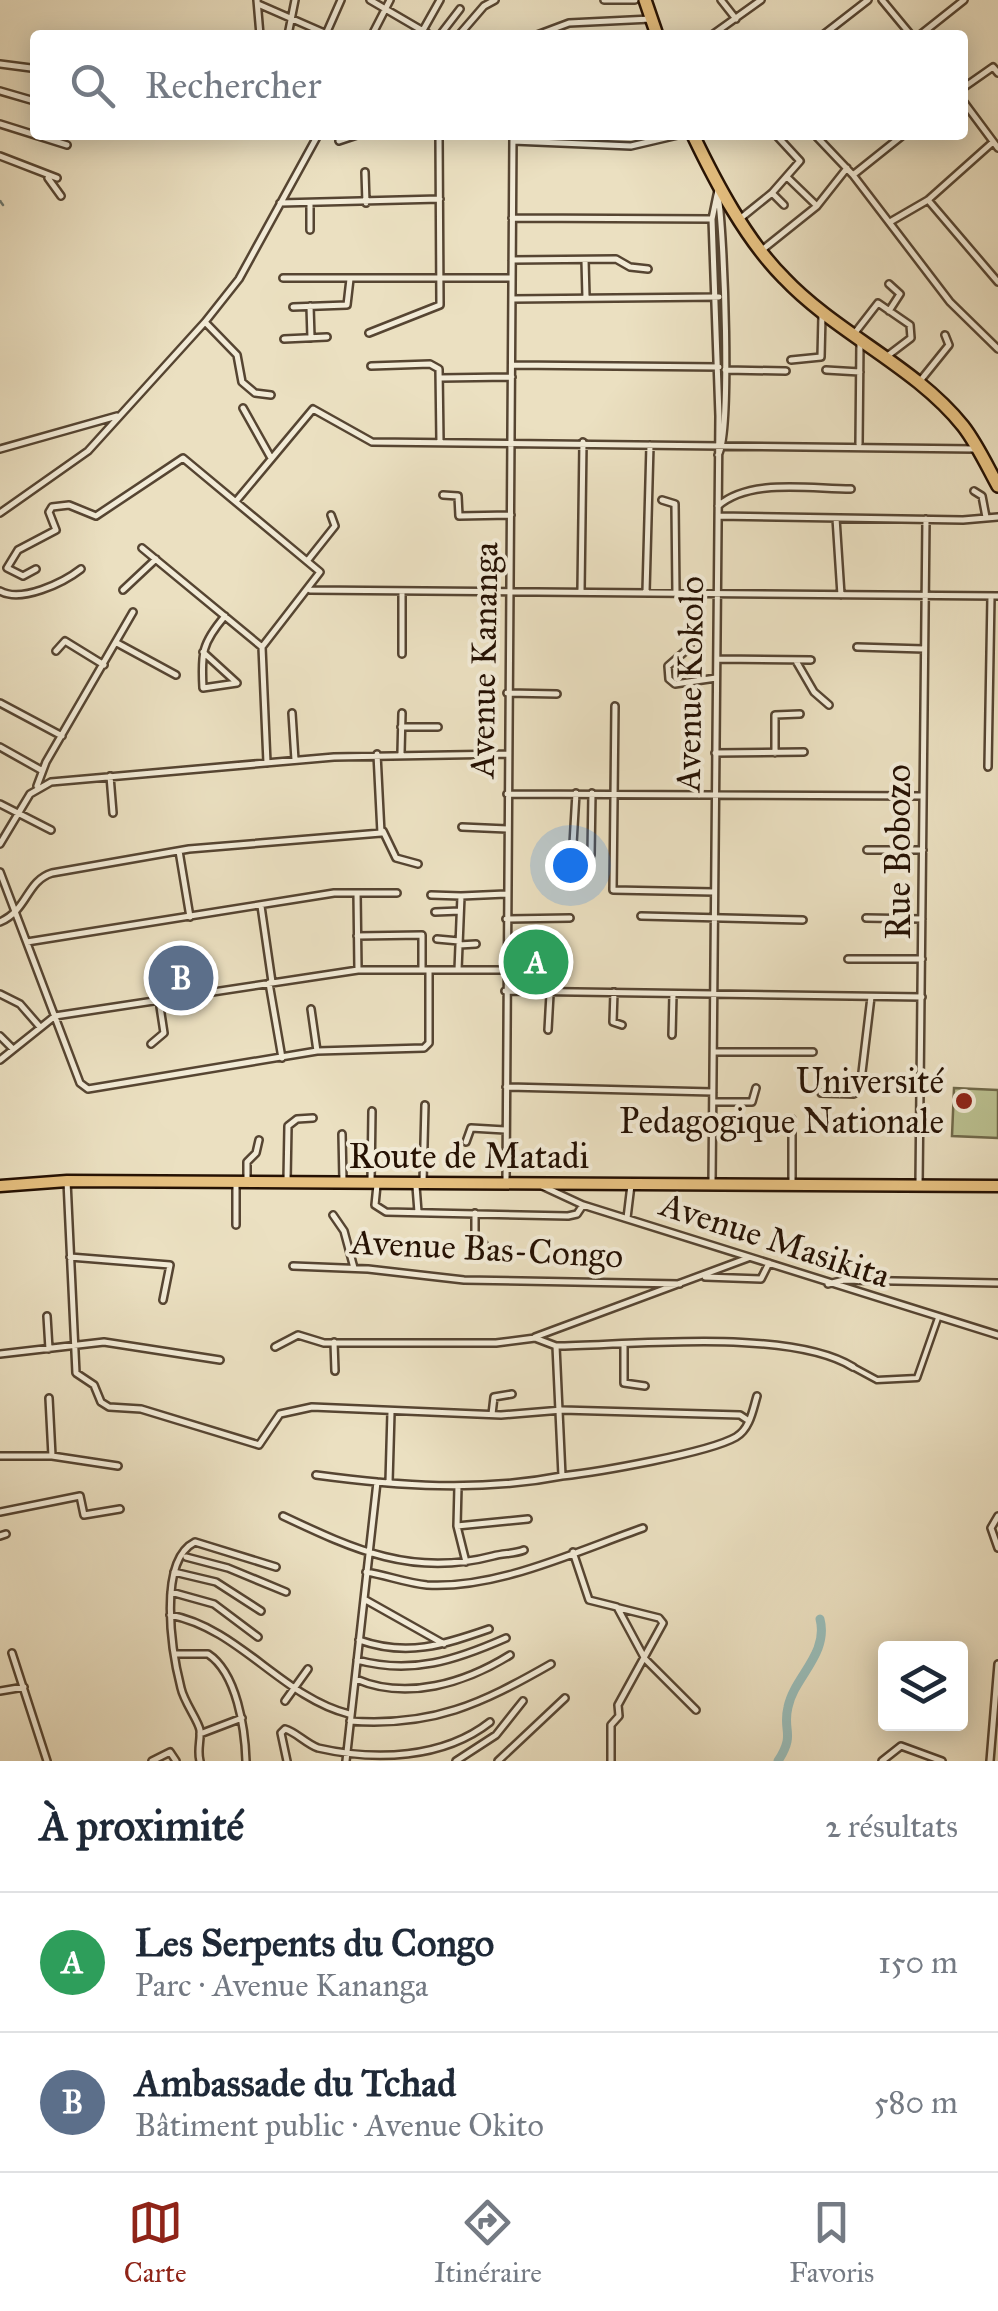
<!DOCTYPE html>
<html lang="fr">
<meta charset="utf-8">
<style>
body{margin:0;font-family:"IM FELL Great Primer",serif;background:#f6f6f7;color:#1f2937}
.controls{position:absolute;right:30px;bottom:30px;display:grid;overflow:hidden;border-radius:10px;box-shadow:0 5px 25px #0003}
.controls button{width:90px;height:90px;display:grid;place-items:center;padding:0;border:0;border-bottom:2px solid #e0e1e3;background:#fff;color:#1f2937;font:50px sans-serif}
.you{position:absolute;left:570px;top:865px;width:35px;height:35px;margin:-25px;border:8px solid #fff;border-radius:50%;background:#1a73e8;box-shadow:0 0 0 15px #1a73e833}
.badge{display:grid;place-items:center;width:65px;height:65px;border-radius:50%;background:#8f2418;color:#fff;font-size:32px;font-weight:700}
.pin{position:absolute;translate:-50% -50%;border:5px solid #fff;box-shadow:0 2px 10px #0006}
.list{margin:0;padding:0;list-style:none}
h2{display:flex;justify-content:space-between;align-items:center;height:130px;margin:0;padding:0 40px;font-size:42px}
h2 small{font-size:32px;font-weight:400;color:#747a83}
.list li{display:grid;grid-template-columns:65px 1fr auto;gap:30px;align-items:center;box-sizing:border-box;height:140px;padding:0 40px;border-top:2px solid #e0e1e3}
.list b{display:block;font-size:38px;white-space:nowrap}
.list p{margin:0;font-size:32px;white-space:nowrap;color:#747a83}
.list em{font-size:32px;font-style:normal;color:#747a83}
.icon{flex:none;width:55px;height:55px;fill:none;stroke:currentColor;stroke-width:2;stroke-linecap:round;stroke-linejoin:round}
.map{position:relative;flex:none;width:998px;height:1761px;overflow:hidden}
.search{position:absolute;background:#fff;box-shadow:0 5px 25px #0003;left:30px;right:30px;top:30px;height:110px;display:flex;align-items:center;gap:25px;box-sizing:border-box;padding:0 35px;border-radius:10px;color:#747a83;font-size:38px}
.sheet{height:410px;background:#fff}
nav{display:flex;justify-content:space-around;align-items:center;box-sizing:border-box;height:140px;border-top:2px solid #e0e1e3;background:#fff;font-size:28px;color:#747a83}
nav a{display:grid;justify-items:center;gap:5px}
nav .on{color:#8f2418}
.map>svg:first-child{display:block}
</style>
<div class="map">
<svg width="998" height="1761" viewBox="0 0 998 1761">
<rect width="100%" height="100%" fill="#ebe0c1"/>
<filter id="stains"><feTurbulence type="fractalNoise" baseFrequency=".002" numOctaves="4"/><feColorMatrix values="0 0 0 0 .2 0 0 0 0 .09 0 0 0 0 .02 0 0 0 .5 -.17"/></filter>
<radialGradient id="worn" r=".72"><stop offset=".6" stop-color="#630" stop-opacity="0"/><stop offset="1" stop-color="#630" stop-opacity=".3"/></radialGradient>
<path fill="#bbc191" stroke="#70694a" stroke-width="2.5" d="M 954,1088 L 998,1090 L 998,1138 L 952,1136 Z"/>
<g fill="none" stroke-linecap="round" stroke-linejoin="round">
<path stroke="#6b7870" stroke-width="2.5" d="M 0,201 L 3,205"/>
<path stroke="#99bcb8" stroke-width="9" d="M 778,1761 C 796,1733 782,1732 788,1707 C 794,1677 829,1654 820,1619"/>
<defs>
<path id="pedestrian" d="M 853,1367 L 877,1380 L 917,1378 L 938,1318"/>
<path id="minor" d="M 257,0 L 260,35
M 370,0 L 430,35
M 604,0 L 635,0
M 721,0 L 736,19
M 882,0 L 911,35
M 258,4 L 329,35
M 422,32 L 440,0
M 326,34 L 341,0
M 288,35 L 295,0
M 372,35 L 390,0
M 440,35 L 460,9
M 459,35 L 484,6 L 495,0
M 537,35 L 569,23 L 651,19
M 712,35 L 761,0
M 823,35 L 868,0
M 920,35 L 964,0
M 0,64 L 31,68
M 963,88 L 993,67 L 998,73
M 0,91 L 31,100
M 963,101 L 998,148
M 0,124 L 67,145
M 271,135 L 276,135
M 815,135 L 853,175 L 950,302 L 998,349
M 339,141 L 357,135
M 513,141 L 631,146 L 678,135
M 0,156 L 57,178
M 365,172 L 366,203
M 853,175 L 903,135
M 787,177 L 817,206
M 48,178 L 61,196
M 772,193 L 784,205
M 928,200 L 998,282
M 280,203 L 440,199
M 310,203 L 310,230
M 512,218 L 712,219
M 741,218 L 772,193 L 800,161 L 776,135
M 890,222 L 928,200 L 993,142
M 762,250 L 817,206 L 847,168
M 512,260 L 616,259 L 630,267 L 648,269
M 585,260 L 586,297
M 283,278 L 512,278
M 512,299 L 719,297
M 310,306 L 311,338
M 293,307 L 347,305 L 350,279
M 889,311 L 900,294 L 889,284
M 205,322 L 237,355 L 242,382 L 255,393 L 271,395
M 369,333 L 440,305 L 439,135
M 854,334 L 878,303 L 910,325 L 911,338 L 886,357
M 284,339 L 327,337
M 791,360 L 821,357 L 822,315
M 512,365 L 719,367
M 371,366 L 430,364 L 439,369 L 440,442
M 725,370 L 786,371
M 826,370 L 860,372
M 440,378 L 512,377
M 920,381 L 949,345 L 945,335
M 243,408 L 271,458
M 859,444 L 860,342
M 0,449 L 117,416
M 718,455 C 732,437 724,228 718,196
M 974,491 L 982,496 L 986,517
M 443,495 L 458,496 L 459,516 L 511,515
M 237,500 L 313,409 L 372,442 L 975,449
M 662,500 L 675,504 L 676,593
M 718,506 C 750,478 810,489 851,489
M 0,513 L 88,451 L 205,322 L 239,279 L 318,135
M 718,516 L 963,520 L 998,517
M 836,518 L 841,595
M 142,548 L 262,647
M 308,560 L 335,526 L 331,515
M 36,569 L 23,576 L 7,568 L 18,550 L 56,530 L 49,512 L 52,507 L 69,505 L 96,516 L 183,458 L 320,572 L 262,647 L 267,763
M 123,590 L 156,559
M 310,590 L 998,596
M 0,591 C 21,603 63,583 81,569
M 402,591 L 402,654
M 581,591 L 583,442
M 646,592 L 650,445
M 117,643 L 176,675
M 690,647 L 668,666 L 669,679 L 675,684 L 716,678
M 857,647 L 924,649
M 56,651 L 65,641 L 104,665
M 203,652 L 237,683 L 203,688 C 201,653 202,643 225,616
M 717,659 L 811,660
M 796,661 L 814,692 L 829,705
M 507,693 L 557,694
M 0,703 L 62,736
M 615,706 L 613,890 L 714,892
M 292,713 L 295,760
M 401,727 L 438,727
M 0,747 L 41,770
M 401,753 L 402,713
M 715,753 L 804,752
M 775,753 L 775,715 L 800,714
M 988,767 L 991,596
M 110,776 L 113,813
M 37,786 L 46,762 L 133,612
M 507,794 L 923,796
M 0,804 L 51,830
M 462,827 L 507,829
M 383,831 L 396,858 L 418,864
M 0,844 L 30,794 L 51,782 L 334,757 L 507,754
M 867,850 L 923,850
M 179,851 L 190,917
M 591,855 L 592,793
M 572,861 L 576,793
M 0,872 L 80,1083 L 88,1089 L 317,1051 L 424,1048 L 429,1043 L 429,970
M 357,893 L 358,970
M 431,895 L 461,896
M 261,906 L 272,982
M 435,912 L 460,911
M 641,916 L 803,920
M 866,918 L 922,919
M 506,919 L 570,918
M 0,922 C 28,910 26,881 52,873 L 189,849 L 381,833 L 377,754
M 357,936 L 422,935 L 422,970
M 437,939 L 459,941
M 27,942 L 334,893 L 397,893
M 459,945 L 476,944
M 848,959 L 922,959
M 458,970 L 461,896 L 506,894
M 269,983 L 282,1058
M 505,991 L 922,997
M 614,992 L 613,1022 L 622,1025
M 0,994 L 20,1004 L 40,1027
M 311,1009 L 317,1051
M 548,1030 L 550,994
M 672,1035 L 673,994
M 0,1036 L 13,1049
M 151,1044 L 164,1033 L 159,1000
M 714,1052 L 813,1052
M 0,1060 L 55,1016 L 358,970 L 506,970
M 506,1087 L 713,1092
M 821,1093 L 854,1094 L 860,1089 L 871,997
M 713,1102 L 752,1102 L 756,1088
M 342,1134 L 343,1181
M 466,1142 L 471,1128 L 505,1130
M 287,1180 L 288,1126 L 297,1119 L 313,1118
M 67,1181 L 76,1373 L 94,1385 L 101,1402 L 109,1407 L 141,1409 L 259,1445 L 280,1414 L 312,1407 L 501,1415 L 562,1410 L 740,1415 L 749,1421
M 247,1181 L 247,1162 L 256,1153 L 259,1140
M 371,1181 L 372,1111
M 423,1182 L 425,1105
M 506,1182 L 513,135
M 712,1182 L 719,416 L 712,219 L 718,190
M 236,1183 L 236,1225
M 792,1183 L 792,1119
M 377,1185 L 375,1205 L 386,1212 L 568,1216 L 577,1214 L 583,1205
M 919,1185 L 926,519
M 416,1186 L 418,1212
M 542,1186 L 583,1205 L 998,1335
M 475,1213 L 475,1236 L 484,1244
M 333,1215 L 344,1231 L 354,1268
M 627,1218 L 631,1185
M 70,1257 L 170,1265 L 163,1300
M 293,1266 L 368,1269 L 464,1280 L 680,1284
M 705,1277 L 761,1279 L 769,1263
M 828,1284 L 844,1280 L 998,1283
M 47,1316 L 49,1349
M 535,1337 L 748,1258
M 334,1342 L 335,1371
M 624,1345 L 624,1383 L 645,1386
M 556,1346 C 632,1345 790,1328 853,1367
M 275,1347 L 298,1335 L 324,1343 L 496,1343 L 535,1338 L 556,1346 L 562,1476 C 480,1492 398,1486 316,1475
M 0,1354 L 104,1342 L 220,1360
M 49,1398 L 52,1456
M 492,1414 L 494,1397 L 512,1394
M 0,1456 L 52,1456 L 118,1466
M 562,1476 C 598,1472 708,1453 736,1437 C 750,1429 753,1409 757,1396
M 389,1482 L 391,1412
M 458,1486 L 457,1526 L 466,1562
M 0,1512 L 80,1496 L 84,1515 L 120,1509
M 283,1516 C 355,1550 413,1577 493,1556 C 504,1553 514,1554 524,1550
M 998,1516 L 991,1528 L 998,1548
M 457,1526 L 528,1519
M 0,1536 L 6,1534
M 573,1552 L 589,1600 L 617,1607 L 645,1659 L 696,1710
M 186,1557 L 228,1568 L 286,1592
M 174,1572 L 216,1582 L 261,1611
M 366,1572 C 386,1575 406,1583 427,1585 C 498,1589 577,1551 643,1528
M 171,1592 L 214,1604 L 258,1637
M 364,1599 L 444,1644
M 170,1615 C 239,1628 282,1697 349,1714
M 359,1640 C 407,1657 443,1645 489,1629
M 12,1653 L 47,1761
M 175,1654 L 208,1654 C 237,1673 245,1729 246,1761
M 357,1660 C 412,1675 456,1660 506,1638
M 356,1679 C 407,1701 465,1683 510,1655
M 0,1691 L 24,1687
M 285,1701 L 308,1669
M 350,1721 C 433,1727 481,1704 551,1664
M 200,1734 L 242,1718
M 152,1761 L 170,1752 L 176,1761
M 200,1761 C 197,1750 201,1741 200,1730 C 198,1720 184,1702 181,1688 C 172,1653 157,1561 195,1542 L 276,1567
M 287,1761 L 281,1733 L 285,1729 C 296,1732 305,1743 318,1748 C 375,1761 443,1759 490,1722
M 346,1761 L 377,1482
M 456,1761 L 496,1735 L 523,1701
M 498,1761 L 565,1698
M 611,1761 L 611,1725 L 619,1716 L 618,1705 L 663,1623 L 659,1618 L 619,1608
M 882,1761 L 901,1746 L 942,1761
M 990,1761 L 998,1664"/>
<path id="primary" d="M 0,1186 L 67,1181 L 998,1186"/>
<path id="trunk" d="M 645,0 L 657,35
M 693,135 C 716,183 746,240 784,278 C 837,334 915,366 963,426 C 977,444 987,466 998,486"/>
</defs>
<use href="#pedestrian" stroke="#564532" stroke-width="9"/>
<use href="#minor" stroke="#564532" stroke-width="10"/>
<use href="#primary" stroke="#251103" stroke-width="15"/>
<use href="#trunk" stroke="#251103" stroke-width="16"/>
<use href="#pedestrian" stroke="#f2ebd7" stroke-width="4"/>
<use href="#minor" stroke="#f2ebd7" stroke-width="5"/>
<use href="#primary" stroke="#e6c080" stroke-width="10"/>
<use href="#trunk" stroke="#e6c080" stroke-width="11"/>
</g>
<circle fill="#8f2418" stroke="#f2ebd7" stroke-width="4" cx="964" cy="1101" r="10"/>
<g text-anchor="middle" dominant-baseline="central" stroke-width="8" stroke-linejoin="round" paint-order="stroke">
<g font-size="35" fill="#251103" stroke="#f2ebd7">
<text transform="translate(484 660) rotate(-89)">Avenue Kananga</text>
<text transform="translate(690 684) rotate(-89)">Avenue Kokolo</text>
<text transform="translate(898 852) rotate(-90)">Rue Bobozo</text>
<text x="469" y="1156">Route de Matadi</text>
<text transform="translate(775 1240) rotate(18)">Avenue Masikita</text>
<text transform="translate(487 1249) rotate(3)">Avenue Bas-Congo</text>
</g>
<g font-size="35" fill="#251103" stroke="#f2ebd7" text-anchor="end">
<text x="944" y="1081">Université<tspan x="944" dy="40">Pedagogique Nationale</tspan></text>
</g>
</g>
<rect width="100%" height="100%" filter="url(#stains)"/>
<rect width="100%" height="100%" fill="url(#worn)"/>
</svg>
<div class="controls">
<button><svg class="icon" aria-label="layers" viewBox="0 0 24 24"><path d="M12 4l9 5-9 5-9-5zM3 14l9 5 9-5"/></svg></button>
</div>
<div class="you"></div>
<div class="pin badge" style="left:536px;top:962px;background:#2e9e5b">A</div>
<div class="pin badge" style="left:181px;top:978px;background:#5c6f8a">B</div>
<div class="search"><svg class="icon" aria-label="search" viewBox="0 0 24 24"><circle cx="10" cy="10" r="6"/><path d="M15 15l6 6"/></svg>Rechercher</div>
</div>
<section class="sheet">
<h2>À proximité<small>2 résultats</small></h2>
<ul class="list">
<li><span class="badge" style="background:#2e9e5b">A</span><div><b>Les Serpents du Congo</b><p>Parc · Avenue Kananga</p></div><em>150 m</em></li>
<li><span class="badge" style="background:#5c6f8a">B</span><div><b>Ambassade du Tchad</b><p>Bâtiment public · Avenue Okito</p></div><em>580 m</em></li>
</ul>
</section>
<nav>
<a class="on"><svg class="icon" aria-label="map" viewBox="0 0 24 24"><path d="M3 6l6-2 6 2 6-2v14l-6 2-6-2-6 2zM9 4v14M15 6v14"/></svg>Carte</a>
<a><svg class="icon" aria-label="directions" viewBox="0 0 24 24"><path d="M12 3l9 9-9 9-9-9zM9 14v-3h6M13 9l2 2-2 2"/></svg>Itinéraire</a>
<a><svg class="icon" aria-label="saved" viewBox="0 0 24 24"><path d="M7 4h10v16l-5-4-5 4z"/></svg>Favoris</a>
</nav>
